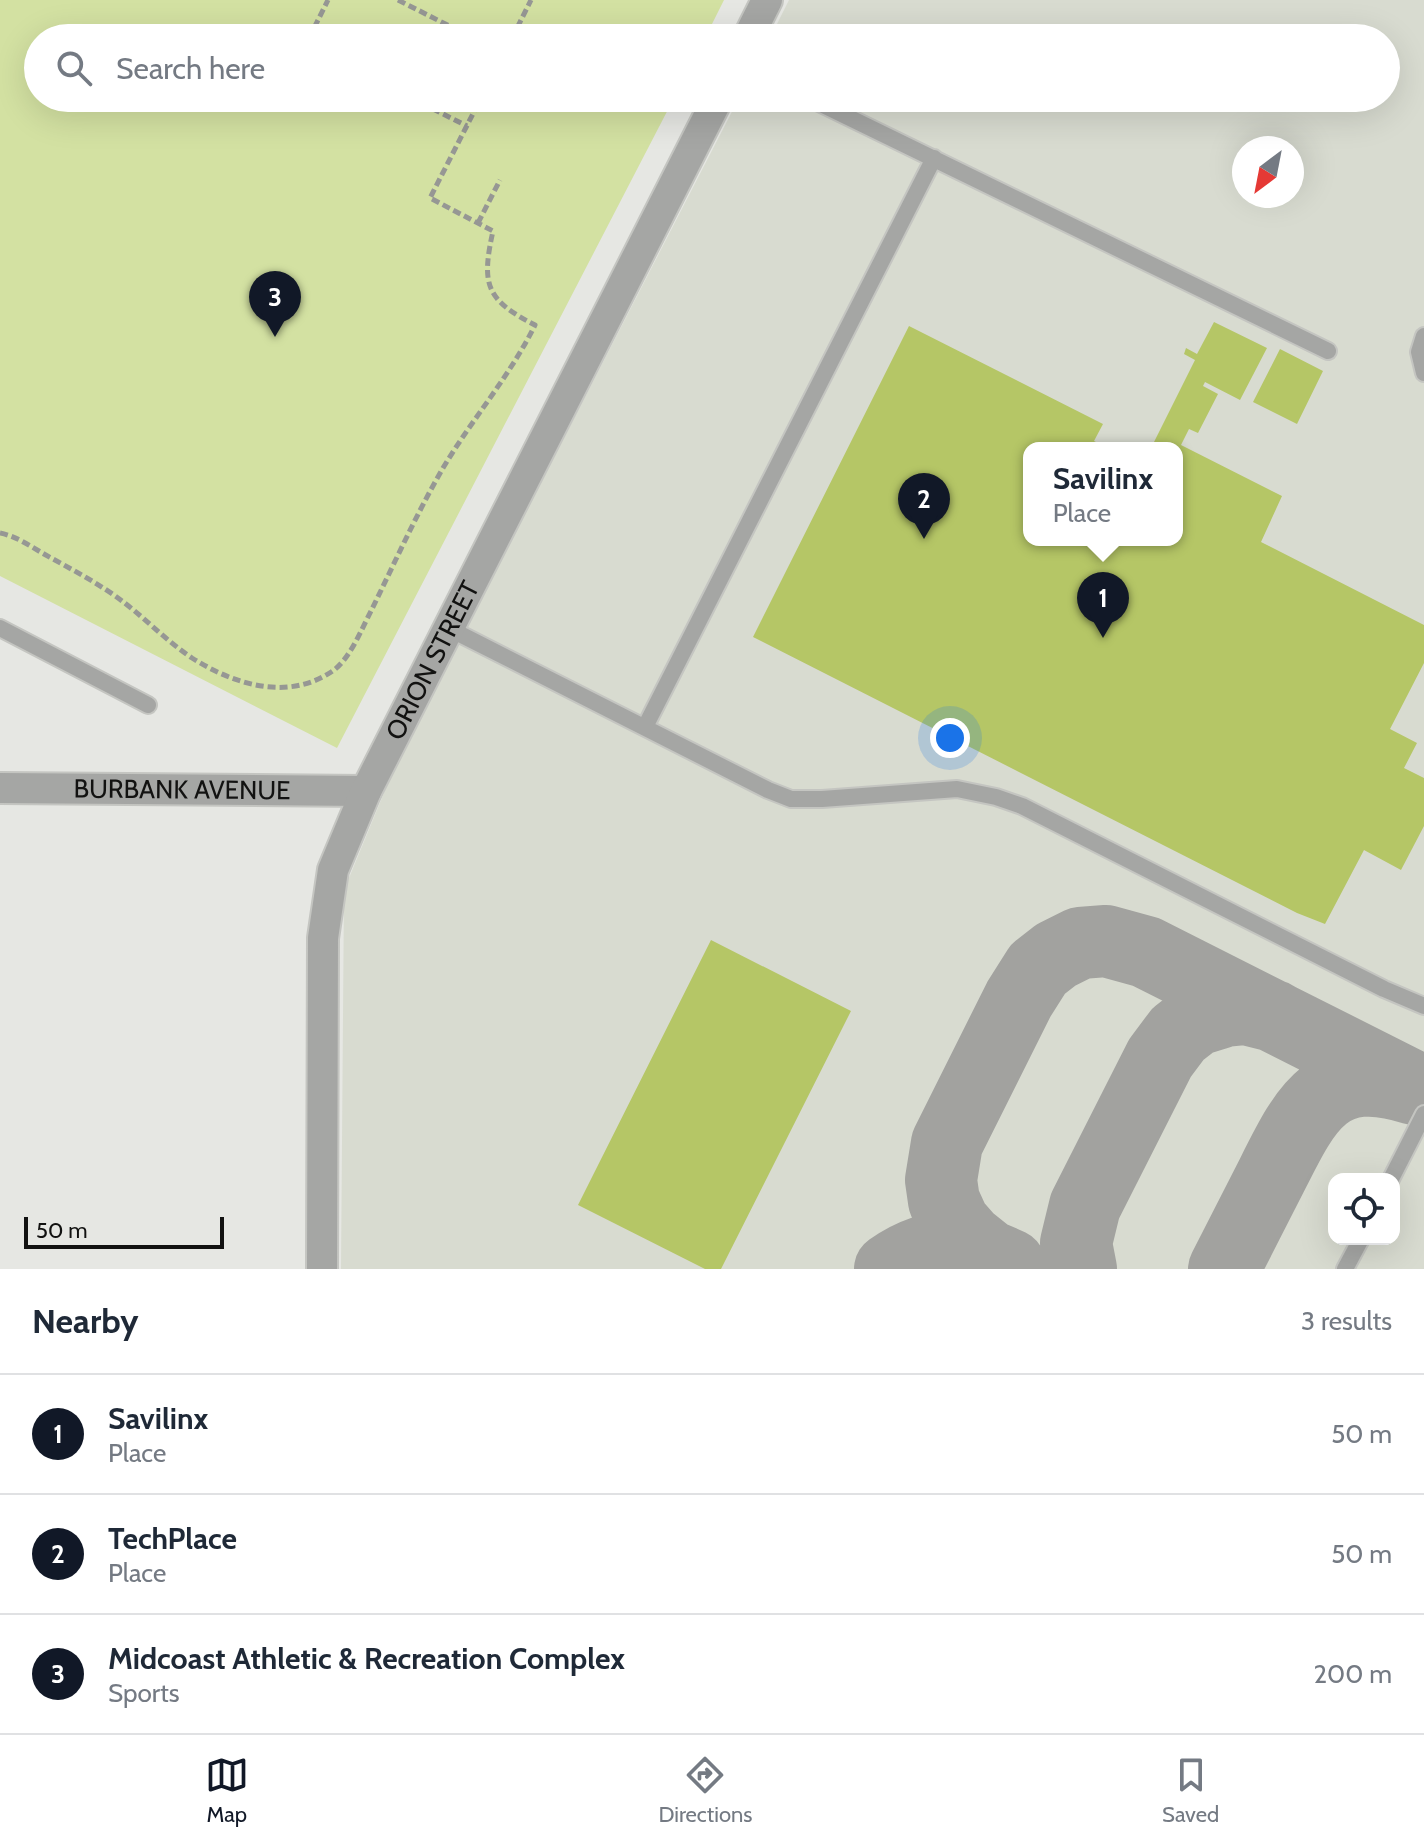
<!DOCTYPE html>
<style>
body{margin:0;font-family:Cabin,sans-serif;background:#f2f2f3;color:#1f2937}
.controls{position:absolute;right:24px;bottom:24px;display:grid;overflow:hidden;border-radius:16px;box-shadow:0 8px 32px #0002}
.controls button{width:72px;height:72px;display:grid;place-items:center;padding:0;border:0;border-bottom:2px solid #e0e1e3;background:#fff;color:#1f2937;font:40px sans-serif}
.compass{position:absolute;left:1232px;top:136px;width:72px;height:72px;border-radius:50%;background:#fff;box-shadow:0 8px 32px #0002;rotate:212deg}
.scale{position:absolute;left:24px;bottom:20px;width:200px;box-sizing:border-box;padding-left:8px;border:4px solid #121211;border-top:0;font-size:22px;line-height:28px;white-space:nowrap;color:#121211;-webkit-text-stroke:6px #e6e7e3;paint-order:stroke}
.you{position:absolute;left:950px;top:738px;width:28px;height:28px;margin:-20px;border:6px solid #fff;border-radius:50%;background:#1a73e8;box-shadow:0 0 0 12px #1a73e833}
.badge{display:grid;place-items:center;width:52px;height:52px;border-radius:50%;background:#111827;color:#fff;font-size:26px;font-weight:700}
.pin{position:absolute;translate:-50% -66px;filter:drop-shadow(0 2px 4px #0008)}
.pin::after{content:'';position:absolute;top:42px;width:28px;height:24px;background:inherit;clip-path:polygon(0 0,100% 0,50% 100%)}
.popup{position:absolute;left:1023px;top:442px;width:160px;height:104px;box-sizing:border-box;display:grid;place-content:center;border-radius:16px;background:#fff;filter:drop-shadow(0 2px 6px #0005);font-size:26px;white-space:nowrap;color:#747a83}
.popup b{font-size:30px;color:#1f2937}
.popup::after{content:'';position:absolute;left:50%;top:100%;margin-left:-16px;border:16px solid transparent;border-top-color:#fff}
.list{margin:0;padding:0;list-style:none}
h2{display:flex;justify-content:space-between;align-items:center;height:104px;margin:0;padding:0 32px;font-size:34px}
h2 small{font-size:26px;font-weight:400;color:#747a83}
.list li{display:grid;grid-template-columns:52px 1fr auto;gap:24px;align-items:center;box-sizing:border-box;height:120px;padding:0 32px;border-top:2px solid #e0e1e3}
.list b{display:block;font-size:30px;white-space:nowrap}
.list p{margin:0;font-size:26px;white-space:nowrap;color:#747a83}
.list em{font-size:26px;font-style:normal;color:#747a83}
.icon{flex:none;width:44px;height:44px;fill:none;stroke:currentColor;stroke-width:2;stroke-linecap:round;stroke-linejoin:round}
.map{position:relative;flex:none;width:1424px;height:1269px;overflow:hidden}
.search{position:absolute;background:#fff;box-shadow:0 8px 32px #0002;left:24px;right:24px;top:24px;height:88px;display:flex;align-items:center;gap:20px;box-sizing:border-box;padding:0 28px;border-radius:44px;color:#747a83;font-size:30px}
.sheet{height:464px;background:#fff}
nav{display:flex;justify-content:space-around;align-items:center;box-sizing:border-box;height:112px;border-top:2px solid #e0e1e3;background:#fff;font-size:22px;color:#747a83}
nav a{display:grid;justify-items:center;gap:4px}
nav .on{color:#111827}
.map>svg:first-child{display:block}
</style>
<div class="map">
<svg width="1424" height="1269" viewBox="0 0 1424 1269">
<rect width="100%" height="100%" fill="#e6e7e3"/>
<path fill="#d8dbd0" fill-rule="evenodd" d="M 789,0 L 1424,0 L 1424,1269 L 341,1269 L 344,890 L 395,766 L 739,98 L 1386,98 L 1386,38 L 770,38 ZM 1244,148 L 1292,148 L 1292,196 L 1244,196 ZM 1029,448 L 1177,448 L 1177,540 L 1029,540 ZM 1334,1179 L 1394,1179 L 1394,1239 L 1334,1239 Z"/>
<path fill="#d3e1a2" d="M 0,0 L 724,0 L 705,38 L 38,38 L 38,98 L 674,98 L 337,748 L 0,576 Z"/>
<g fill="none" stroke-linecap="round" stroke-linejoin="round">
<path stroke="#a2a29f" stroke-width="72" d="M 988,1255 L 968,1239 L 954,1223 L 944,1201 L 941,1180 L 947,1143 L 1019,999 L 1038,969 L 1056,955 L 1080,943 L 1106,941 L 1146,952 L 1424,1092
M 890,1269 C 933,1239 964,1243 1010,1265
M 1081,1269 L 1076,1243 L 1085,1206 L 1160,1058 L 1178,1034 L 1196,1020 L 1225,1011 L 1246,1009 L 1274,1016
M 1224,1269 C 1240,1238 1256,1206 1272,1175 C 1306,1107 1328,1061 1414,1089"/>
</g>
<path fill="#b5c666" d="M 1214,322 L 1267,348 L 1240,400 L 1205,382 L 1203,386 L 1218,394 L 1198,433 L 1189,429 L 1181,445 L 1282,496 L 1261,542 L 1424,625 L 1424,663 L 1390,729 L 1417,743 L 1404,768 L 1424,778 L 1424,826 L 1401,870 L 1364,850 L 1325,924 L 1297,913 L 753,637 L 909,326 L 1103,424 L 1094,441 L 1108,448 L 1029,448 L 1029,540 L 1177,540 L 1177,448 L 1151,448 L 1195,360 L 1184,354 L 1186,348 L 1197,354 Z
M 1280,349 L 1323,371 L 1297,424 L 1253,402 Z
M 711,940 L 851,1011 L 721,1269 L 705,1269 L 578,1205 Z"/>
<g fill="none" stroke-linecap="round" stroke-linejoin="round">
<defs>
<path id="service" d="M 809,98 L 1328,351
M 1424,336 L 1419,352 L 1424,373
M 0,628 L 148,705
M 448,628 L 768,790 L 791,799 L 822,799 L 957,789 L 996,797 L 1022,806 L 1384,989 L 1424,1006
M 645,727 L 934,158
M 1391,1179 L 1424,1114
M 1345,1269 L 1361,1239"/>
<g id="minor">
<path d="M 748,38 L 767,0"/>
<path id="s1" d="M 0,788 L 366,791"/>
<path id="s2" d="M 322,1269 L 323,938 L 333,870 L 366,791 L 718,98"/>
</g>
</defs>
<use href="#service" stroke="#c4c5c1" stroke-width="20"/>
<use href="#minor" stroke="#c4c5c1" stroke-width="34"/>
<path stroke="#969794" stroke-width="5" stroke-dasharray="8 4" stroke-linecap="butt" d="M 398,0 L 473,38
M 309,38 L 328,0
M 512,38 L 531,0
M 411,98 L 467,126
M 478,223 L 500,180
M 0,533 C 16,536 30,546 44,554 C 71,569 102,585 126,604 C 149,622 168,642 192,658 C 235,685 289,702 334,670 C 351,657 362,628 372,609 C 395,562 417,513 443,468 C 472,419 510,376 535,325 C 486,300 481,285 493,231 L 430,198 L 481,98"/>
<use href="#service" stroke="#a5a6a4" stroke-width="16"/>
<use href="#minor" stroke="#a5a6a4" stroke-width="30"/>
</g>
<g text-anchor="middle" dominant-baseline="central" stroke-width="8" stroke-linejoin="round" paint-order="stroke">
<g font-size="26" fill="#121211" stroke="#e6e7e3">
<text stroke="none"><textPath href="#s2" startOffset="632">ORION STREET</textPath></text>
<text stroke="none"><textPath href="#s1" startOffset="182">BURBANK AVENUE</textPath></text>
</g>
</g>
</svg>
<div class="controls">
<button><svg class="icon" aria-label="locate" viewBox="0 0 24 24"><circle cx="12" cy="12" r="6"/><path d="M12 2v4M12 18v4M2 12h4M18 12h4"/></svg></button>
</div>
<svg class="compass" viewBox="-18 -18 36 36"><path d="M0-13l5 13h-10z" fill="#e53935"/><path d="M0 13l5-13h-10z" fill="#747a83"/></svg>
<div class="scale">50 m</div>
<div class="you"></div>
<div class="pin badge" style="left:1103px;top:638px">1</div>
<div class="popup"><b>Savilinx</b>Place</div>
<div class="pin badge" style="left:924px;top:539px">2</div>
<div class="pin badge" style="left:275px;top:337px">3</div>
<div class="search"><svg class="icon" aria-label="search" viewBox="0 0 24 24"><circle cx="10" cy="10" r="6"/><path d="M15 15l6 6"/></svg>Search here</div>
</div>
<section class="sheet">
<h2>Nearby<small>3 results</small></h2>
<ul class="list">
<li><span class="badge">1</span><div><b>Savilinx</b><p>Place</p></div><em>50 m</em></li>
<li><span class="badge">2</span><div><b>TechPlace</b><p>Place</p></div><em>50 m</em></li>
<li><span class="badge">3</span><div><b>Midcoast Athletic &amp; Recreation Complex</b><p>Sports</p></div><em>200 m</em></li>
</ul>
</section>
<nav>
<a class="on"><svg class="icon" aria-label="map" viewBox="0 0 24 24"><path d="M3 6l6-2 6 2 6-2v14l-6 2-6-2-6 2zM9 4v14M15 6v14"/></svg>Map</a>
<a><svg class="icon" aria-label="directions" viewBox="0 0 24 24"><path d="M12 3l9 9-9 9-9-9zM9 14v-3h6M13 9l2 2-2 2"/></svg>Directions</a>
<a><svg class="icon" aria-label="saved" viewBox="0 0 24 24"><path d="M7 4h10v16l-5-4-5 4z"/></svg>Saved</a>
</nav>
